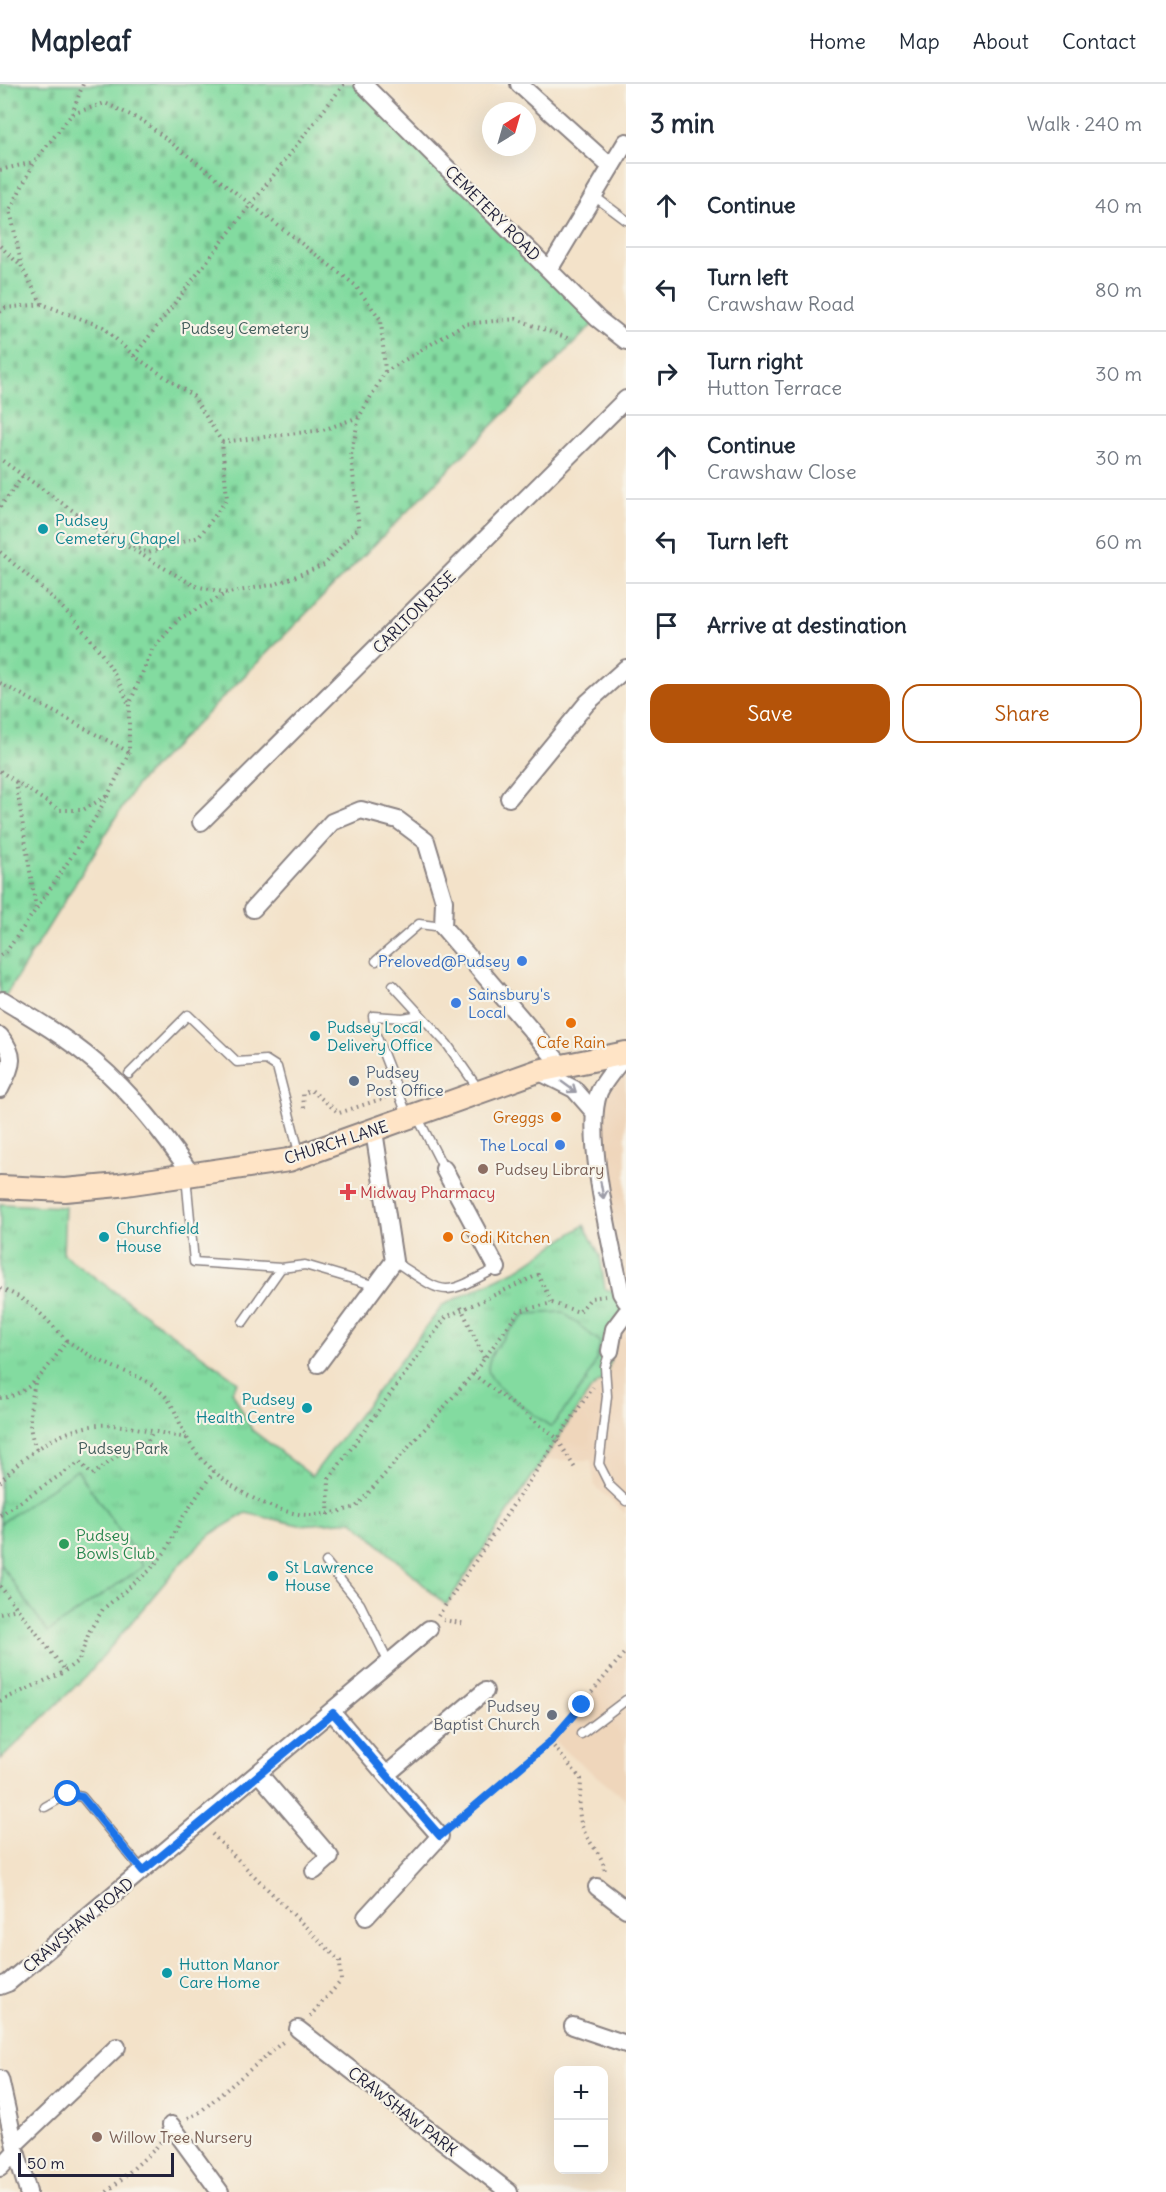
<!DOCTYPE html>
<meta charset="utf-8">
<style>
body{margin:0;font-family:Delius,sans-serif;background:#f6f6f7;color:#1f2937}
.controls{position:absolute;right:18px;bottom:18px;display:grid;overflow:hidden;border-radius:12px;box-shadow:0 6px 24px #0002}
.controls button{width:54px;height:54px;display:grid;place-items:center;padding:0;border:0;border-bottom:2px solid #e0e1e3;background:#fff;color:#1f2937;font:30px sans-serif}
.compass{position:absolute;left:482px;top:18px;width:54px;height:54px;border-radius:50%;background:#fff;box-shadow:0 6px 24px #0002;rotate:37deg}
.scale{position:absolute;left:18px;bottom:15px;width:156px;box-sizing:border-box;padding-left:6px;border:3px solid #22223b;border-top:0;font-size:16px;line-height:21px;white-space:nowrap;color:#22223b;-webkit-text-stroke:4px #f7f3e8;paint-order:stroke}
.stop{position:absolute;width:18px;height:18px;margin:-14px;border:4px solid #1a73e8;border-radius:50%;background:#fff}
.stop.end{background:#1a73e8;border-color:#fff;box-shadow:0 2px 6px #0008}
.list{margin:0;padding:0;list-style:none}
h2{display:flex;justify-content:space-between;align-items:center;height:78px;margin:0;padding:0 24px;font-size:26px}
h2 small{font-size:20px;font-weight:400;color:#747a83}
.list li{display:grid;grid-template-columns:39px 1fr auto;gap:18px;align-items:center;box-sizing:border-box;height:84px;padding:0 24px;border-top:2px solid #e0e1e3}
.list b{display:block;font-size:22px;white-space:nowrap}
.list p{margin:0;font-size:20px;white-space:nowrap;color:#747a83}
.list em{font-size:20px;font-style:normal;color:#747a83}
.actions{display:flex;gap:12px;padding:18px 24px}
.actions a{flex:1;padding:14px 0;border:2px solid #b45309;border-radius:18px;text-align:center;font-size:21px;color:#b45309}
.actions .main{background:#b45309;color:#fff}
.icon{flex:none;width:33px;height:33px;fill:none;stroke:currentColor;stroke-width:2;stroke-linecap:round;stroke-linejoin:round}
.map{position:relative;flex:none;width:626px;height:2108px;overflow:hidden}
header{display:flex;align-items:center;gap:36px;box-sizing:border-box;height:84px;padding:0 30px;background:#fff;border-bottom:2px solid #e0e1e3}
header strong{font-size:28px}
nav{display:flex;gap:33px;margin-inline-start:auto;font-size:21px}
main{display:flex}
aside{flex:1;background:#fff}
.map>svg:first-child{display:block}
</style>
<header>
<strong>Mapleaf</strong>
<nav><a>Home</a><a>Map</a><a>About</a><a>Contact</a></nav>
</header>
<main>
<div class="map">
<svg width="626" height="2108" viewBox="0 0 626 2108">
<defs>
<pattern id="grass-tufts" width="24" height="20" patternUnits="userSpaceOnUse" patternTransform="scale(1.5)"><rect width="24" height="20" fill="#83dba0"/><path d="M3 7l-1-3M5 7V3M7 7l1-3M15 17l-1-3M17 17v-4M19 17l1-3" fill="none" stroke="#71bc8b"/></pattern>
<pattern id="cemetery-stones" width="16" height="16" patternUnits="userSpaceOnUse" patternTransform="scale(1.5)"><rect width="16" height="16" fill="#83dba0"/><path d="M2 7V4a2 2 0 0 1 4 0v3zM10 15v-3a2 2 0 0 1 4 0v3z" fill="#71bc8b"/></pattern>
</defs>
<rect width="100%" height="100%" fill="#f7f3e8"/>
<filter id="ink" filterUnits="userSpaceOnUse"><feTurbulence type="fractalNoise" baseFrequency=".0167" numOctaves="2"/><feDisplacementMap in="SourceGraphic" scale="12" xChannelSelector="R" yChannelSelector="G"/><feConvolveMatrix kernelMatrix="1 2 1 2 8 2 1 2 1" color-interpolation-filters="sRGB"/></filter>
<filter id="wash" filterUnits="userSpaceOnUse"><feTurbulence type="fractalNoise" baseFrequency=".008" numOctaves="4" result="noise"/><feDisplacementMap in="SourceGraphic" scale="24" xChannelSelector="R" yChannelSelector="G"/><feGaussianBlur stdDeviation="1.35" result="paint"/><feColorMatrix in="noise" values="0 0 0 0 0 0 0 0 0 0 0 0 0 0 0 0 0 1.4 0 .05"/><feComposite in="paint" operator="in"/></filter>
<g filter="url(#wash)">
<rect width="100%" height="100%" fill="#f3e2c9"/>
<path fill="#efd6bb" d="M 626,971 L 626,1217 L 594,1028 Z
M 626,1229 L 626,1430 L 595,1402 L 591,1376 L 544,1376 L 591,1305 L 606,1293 Z
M 626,1567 L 626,1716 L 552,1656 Z"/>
<path fill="url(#grass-tufts)" stroke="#527e6e" stroke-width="1.5" d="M 0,1120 L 65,1123 L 63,1170 L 238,1298 L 232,1307 L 252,1346 L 312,1392 L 443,1221 L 520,1184 L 584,1141 L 600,1171 L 605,1205 L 621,1209 L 626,1217 L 606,1293 L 591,1305 L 446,1521 L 353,1437 L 299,1441 L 246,1429 L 211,1450 L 182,1478 L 87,1591 L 0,1676 Z"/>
<path fill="url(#cemetery-stones)" stroke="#527e6e" stroke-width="1.5" d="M 0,0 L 363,0 L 598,235 L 137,700 L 3,916 L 0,914 Z"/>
<path fill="#83dba0" stroke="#527e6e" stroke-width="1.5" d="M 563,1228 L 600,1258 C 597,1291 570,1318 551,1343 C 537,1332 487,1301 488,1284 C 489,1264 514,1244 525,1230 Z
M 77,1386 L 144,1482 L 48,1548 L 0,1480 L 0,1440 Z"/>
</g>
<g filter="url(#ink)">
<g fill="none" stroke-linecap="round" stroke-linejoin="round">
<defs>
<path id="lane" d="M 594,112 L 626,136
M 376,877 L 419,840 L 443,843
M 393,901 L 447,960 L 479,1006
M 129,990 L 188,931 L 237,978 L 266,976 L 277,983 L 300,1072
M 417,1032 L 444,1085
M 408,1033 L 376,951 L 373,932 L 403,934 L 420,931
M 186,1092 L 194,1178 L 281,1184 L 305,1181 L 376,1202
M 394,1177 C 448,1212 439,1214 497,1184
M 243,1238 L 281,1184
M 610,1267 L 605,1283 L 607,1312 L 599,1380 L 610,1402 L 626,1417
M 326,1478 L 360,1520 L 389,1579
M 581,1650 L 626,1616
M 45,1723 L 68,1710 L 82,1713 L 143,1787"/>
<path id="street" d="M 363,0 L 598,235 L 626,257
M 519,0 L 611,83
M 549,186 L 626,58
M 509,714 L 587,619 L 626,584
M 201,738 L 626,315
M 253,825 L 332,738 L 361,726 L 398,736 L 426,757 L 444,817 L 443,843 L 561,981
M 3,916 C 35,935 67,954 95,978 C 133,1010 164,1051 192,1091
M 0,952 C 18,974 11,982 0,1005
M 626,971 C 617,982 605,995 599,1008 C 583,1048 612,1164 621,1209 L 626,1217
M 538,987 L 574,1005 L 594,1028
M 444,1085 L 497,1184
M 610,1267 L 614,1245 L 626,1229
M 318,1280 L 394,1177 L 374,1047
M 333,1629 L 386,1691 L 485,1607
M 259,1690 L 330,1773 L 314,1787
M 597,1803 L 626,1825
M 366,1833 L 440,1752 L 386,1691
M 0,1902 L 8,1899 L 429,1545
M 573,1942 L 626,1960
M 298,1945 L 509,2108
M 0,1995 L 16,2067 L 28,2108
M 171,2041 L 220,2108
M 15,2060 L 117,1963
M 0,2084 L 16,2067"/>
<path id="secondary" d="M 0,1103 L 65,1106 L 119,1101 L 289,1076 L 538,987 L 626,969"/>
</defs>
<use href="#lane" stroke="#8a8282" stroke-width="11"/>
<use href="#street" stroke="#8a8282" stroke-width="20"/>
<use href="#secondary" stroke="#8a8282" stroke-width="26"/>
<path stroke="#8a8282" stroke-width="4" stroke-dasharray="1.5 4.5" stroke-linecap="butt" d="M 72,30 L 83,0
M 0,86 L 34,78
M 0,162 L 21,182
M 42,220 L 22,184 L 10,126 L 35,77 L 72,30 L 105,19 L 143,37 L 355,201 L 381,236 L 385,288
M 0,228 L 5,224 L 42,220 L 103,243 L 134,272 L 193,312 L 222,358 L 227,415 L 199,453 L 148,469 L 100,446 L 0,375
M 134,272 L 344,0
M 222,358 L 323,346 L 359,333 L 385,288 L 464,240 L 516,235 L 570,255
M 0,423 L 23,392
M 123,460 L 195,502 L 228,509 L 276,500 L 324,481 L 359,443 L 351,371 L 359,333
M 0,468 C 52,512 104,556 129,621
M 0,599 L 129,668 L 129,621 L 152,566 L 179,535 L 227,509
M 0,687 L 59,726 L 83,726 L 110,710
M 16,698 L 36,825
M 0,871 L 6,868 C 51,804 97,740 129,668
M 304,1024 L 303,1010 L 311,1006 L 339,1029 L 387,1013
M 0,1205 C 27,1212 49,1238 67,1257
M 461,1223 L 484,1274
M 473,1290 L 557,1354 L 576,1386
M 35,1299 C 30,1323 26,1343 37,1366
M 0,1314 C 32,1312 50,1279 67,1257 C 80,1265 93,1274 107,1280 C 132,1292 141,1290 163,1310 C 176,1322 178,1339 187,1354 C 206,1390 253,1420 293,1429 C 314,1434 335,1429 356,1423 L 473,1290 L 519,1227 L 552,1219 L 579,1228 L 591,1214 L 605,1212
M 0,1398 C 24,1371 61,1344 99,1341 C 122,1339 163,1350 187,1354
M 0,1431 L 80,1378 L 92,1391 L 123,1368 L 147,1358 L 152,1349
M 328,1431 L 329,1395 L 446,1233 L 538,1191 L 552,1219
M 0,1502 L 65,1586
M 0,1529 L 17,1525
M 438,1532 L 593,1303
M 443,1536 L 466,1540
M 0,1617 L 62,1589 L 79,1576 L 90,1546 L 103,1525 L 149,1487 L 166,1467 L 181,1436 L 214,1387
M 550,1658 L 581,1695 C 581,1711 576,1731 584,1747 C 591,1763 604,1771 605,1789
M 453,1740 L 552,1656 L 626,1567
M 212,1750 L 340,1877 L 341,1897 L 310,1932
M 188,2034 L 200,2028 L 285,1956
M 107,2108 L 155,2065 L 161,2057"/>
<use href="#lane" stroke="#fff" stroke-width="8"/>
<use href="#street" stroke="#fff" stroke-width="16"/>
<use href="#secondary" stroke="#ffe4c6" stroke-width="22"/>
</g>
<defs><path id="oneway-shaft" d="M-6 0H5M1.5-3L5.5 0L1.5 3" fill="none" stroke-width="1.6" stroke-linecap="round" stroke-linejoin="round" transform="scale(1.5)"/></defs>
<g stroke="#9c9ca7">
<use href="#oneway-shaft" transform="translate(569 1003) rotate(36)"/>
<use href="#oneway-shaft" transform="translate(602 1106) rotate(80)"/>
</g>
</g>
<g fill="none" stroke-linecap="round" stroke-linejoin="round" filter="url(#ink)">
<path stroke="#1a73e8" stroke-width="8" d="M 68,1710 L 82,1713 L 143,1787 L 333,1629 L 440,1752 L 550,1658 L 582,1621"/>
</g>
<g fill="#0f9aa8" stroke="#f7f3e8" stroke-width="2">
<circle cx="43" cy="445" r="6"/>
<circle cx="315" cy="952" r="6"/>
<circle cx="104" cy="1153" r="6"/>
<circle cx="307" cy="1324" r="6"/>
<circle cx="273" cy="1492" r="6"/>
<circle cx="167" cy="1889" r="6"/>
</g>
<g fill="#3f7fe0" stroke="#f7f3e8" stroke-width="2">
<circle cx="522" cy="877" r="6"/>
<circle cx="456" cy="919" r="6"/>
<circle cx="560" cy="1061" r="6"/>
</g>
<g fill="#e8710a" stroke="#f7f3e8" stroke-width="2">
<circle cx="571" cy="939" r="6"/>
<circle cx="556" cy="1033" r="6"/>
<circle cx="448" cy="1153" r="6"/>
</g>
<circle fill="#5c6f8a" stroke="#f7f3e8" stroke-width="2" cx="354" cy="997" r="6"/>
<g fill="#8d6e63" stroke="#f7f3e8" stroke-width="2">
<circle cx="483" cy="1085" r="6"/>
<circle cx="97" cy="2053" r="6"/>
</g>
<path fill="#e0444e" stroke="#f7f3e8" stroke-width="2" d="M345 1099h6v6h6v6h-6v6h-6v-6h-6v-6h6z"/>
<circle fill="#2e9e5b" stroke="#f7f3e8" stroke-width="2" cx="64" cy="1460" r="6"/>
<circle fill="#6b7280" stroke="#f7f3e8" stroke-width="2" cx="552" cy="1631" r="6"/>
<g text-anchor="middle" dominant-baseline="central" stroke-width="4.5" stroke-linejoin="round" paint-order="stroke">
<g font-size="16" fill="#22223b" stroke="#f7f3e8">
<text transform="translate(493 129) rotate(45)">CEMETERY ROAD</text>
<text transform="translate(414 528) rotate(-45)">CARLTON RISE</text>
<text transform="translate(336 1058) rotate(-18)">CHURCH LANE</text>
<text transform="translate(78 1841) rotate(-40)">CRAWSHAW ROAD</text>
<text transform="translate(403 2027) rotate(38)">CRAWSHAW PARK</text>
</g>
<g font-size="16" fill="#3f5a59" stroke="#f7f3e8">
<text x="245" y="244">Pudsey Cemetery</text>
<text x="123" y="1364">Pudsey Park</text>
</g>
<g font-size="16" fill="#0d838f" stroke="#f7f3e8" text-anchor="start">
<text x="55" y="436">Pudsey<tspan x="55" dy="18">Cemetery Chapel</tspan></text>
<text x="327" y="943">Pudsey Local<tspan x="327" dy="18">Delivery Office</tspan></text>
<text x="116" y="1144">Churchfield<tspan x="116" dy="18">House</tspan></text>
<text x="295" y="1315" text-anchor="end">Pudsey<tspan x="295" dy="18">Health Centre</tspan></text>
<text x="285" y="1483">St Lawrence<tspan x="285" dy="18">House</tspan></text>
<text x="179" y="1880">Hutton Manor<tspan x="179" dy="18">Care Home</tspan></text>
</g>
<g font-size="16" fill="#366cbe" stroke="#f7f3e8" text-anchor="end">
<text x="510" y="877">Preloved@Pudsey</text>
<text x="468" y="910" text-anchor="start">Sainsbury's<tspan x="468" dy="18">Local</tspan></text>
<text x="548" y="1061">The Local</text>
</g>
<g font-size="16" fill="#c56008" stroke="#f7f3e8">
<text x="571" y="958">Cafe Rain</text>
<text x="544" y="1033" text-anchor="end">Greggs</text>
<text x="460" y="1153" text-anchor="start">Codi Kitchen</text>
</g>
<g font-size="16" fill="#4e5e75" stroke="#f7f3e8" text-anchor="start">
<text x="366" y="988">Pudsey<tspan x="366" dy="18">Post Office</tspan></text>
</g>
<g font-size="16" fill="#785e54" stroke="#f7f3e8" text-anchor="start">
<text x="495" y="1085">Pudsey Library</text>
<text x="109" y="2053">Willow Tree Nursery</text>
</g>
<g font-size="16" fill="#be3a42" stroke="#f7f3e8" text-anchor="start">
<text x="360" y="1108">Midway Pharmacy</text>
</g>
<g font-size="16" fill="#27864d" stroke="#f7f3e8" text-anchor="start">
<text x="76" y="1451">Pudsey<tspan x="76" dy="18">Bowls Club</tspan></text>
</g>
<g font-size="16" fill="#5b616d" stroke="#f7f3e8" text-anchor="end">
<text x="540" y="1622">Pudsey<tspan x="540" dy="18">Baptist Church</tspan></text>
</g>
</g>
</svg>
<div class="controls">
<button>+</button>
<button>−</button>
</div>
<svg class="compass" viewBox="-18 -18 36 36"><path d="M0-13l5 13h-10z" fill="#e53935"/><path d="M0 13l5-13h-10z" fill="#747a83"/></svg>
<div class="scale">50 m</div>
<div class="stop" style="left:68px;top:1710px"></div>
<div class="stop end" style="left:582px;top:1621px"></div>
</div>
<aside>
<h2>3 min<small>Walk · 240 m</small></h2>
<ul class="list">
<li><svg class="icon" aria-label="ahead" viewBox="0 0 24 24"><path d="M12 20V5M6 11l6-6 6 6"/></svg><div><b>Continue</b></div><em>40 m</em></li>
<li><svg class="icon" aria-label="left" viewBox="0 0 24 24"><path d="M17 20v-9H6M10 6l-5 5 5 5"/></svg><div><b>Turn left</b><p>Crawshaw Road</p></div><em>80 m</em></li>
<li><svg class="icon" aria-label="right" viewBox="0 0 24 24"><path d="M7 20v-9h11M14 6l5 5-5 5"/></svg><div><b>Turn right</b><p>Hutton Terrace</p></div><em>30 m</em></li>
<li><svg class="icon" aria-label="ahead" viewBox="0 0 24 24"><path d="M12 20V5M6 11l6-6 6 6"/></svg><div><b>Continue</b><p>Crawshaw Close</p></div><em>30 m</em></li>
<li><svg class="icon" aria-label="left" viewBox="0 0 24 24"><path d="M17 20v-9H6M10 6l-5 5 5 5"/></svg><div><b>Turn left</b></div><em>60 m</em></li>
<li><svg class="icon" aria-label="arrive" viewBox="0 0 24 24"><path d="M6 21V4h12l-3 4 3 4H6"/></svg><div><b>Arrive at destination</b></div></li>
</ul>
<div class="actions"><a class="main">Save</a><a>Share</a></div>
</aside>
</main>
